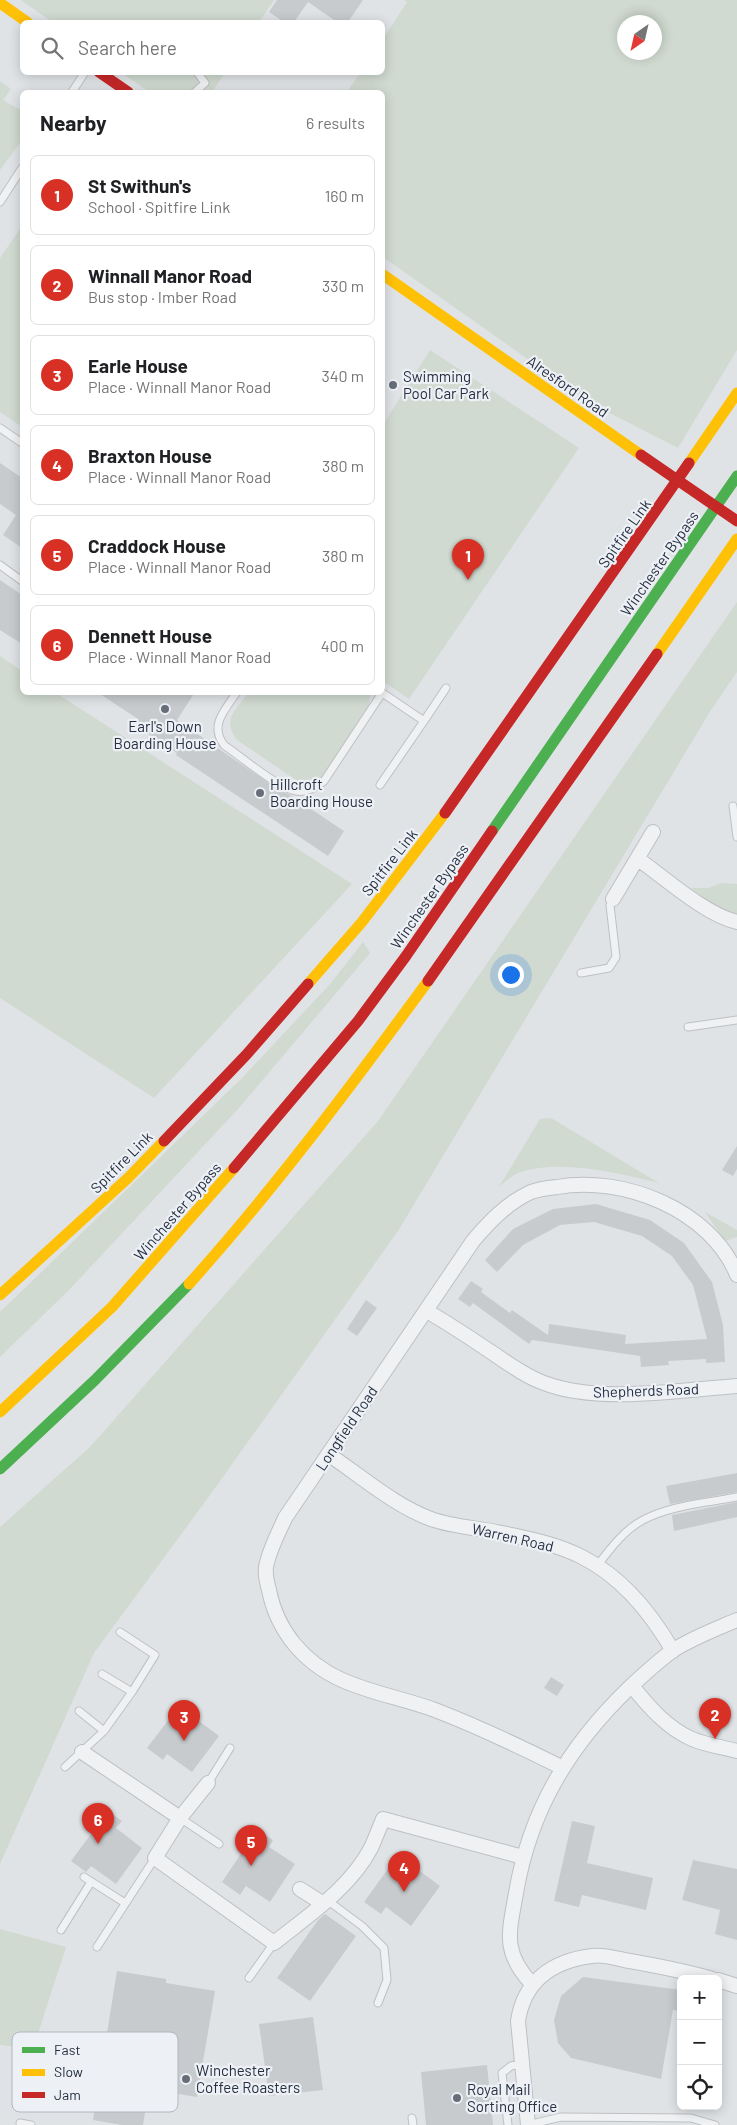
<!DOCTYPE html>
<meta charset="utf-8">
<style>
body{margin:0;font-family:Barlow,sans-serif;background:#f2f2f2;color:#202124}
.controls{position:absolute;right:15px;bottom:15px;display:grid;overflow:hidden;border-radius:8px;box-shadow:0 2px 12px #0003}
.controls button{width:45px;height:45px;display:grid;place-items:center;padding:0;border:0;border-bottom:1px solid #e0e0e0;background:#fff;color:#202124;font:25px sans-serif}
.compass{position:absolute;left:617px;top:15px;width:45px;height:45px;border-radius:50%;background:#fff;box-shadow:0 2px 12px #0003;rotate:214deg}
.you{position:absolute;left:510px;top:974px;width:18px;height:18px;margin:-12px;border:4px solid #fff;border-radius:50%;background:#1a73e8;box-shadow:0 0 0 8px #1a73e833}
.badge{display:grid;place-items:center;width:32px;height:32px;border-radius:50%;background:#d93025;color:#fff;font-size:16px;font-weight:700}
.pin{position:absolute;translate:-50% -41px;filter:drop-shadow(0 1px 2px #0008)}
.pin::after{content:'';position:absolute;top:26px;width:18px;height:15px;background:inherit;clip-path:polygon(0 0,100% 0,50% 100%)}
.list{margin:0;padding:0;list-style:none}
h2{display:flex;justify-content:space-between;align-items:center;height:65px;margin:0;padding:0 20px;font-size:21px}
h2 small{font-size:16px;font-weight:400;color:#757577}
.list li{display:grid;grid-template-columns:32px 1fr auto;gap:15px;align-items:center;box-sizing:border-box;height:80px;margin:0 10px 10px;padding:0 10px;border:1px solid #e0e0e0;border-radius:8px}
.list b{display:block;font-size:19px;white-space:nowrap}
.list p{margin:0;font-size:16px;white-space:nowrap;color:#757577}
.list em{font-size:16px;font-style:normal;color:#757577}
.icon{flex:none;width:28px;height:28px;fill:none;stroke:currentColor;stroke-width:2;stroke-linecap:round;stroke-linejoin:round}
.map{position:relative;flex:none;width:737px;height:2125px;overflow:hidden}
.search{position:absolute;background:#fff;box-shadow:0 2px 12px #0003;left:20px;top:20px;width:365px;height:55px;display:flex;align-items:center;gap:12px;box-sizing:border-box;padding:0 18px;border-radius:8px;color:#757577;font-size:19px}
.panel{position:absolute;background:#fff;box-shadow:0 2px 12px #0003;left:20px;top:90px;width:365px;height:605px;border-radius:8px}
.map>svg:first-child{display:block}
</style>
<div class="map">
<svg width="737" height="2125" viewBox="0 0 737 2125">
<rect width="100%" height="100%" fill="#e0e3e6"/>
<path fill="#d0dad0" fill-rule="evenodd" d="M 21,0 L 274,0 L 259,22 L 52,22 Z
M 404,0 L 737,0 L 737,350 L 678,448 L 590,403 L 383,257 L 382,92 L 347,92 L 360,73 L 382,72 L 383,39 L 407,2 ZM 624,22 L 654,22 L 654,52 L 624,52 Z
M 122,73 L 225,73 L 212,92 L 149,92 Z
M 0,81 L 11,89 L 3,100 L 22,111 L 22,140 L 0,170 Z
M 22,226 L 22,427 L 0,412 L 0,258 Z
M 430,350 L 579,448 L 409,699 L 383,681 L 383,425 Z
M 737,602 L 737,672 L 711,710 L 398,1231 L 213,1491 L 94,1653 L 0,1864 L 0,1527 L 90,1447 L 378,1121 Z
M 0,656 L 22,671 L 22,692 L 56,693 L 352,884 L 154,1098 L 0,998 Z
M 248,693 L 369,692 L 370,693 L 369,710 L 324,779 L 311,785 L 302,784 L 237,740 C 222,719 235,711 248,693 Z
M 722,883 L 737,884 L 737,917 L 727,916 L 691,888 L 708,888 Z
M 363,942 L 370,953 L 239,1108 L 70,1289 L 0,1357 L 0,1312 L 241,1079 L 331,983 Z
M 551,1118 L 659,1183 C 618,1173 561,1159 521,1172 C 513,1174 505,1182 499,1187 L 540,1119 Z
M 705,1212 L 737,1230 L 737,1237 L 725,1241 Z
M 0,1929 L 66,1947 L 33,2049 L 0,2045 Z"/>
<path fill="#c7cbce" d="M 277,0 L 363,0 L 348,22 L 337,22 L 308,2 L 294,22 L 284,22 L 269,12 Z
M 0,463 L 22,478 L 22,548 L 3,535 L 16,515 L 0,504 Z
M 0,580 L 22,595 L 22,644 L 0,630 Z
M 97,692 L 195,692 L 177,720 L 267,782 L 290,795 L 344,831 L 328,856 L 176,755 L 177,753 L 135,725 L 138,719 Z
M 737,1146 L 737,1169 L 733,1176 L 722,1170 Z
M 596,1204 L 650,1220 L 684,1243 L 712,1282 L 723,1325 L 725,1362 L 706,1363 L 706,1359 L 668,1361 L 669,1365 L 641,1367 L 640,1356 L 532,1340 L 529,1344 L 473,1303 L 470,1307 L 458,1299 L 471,1281 L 483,1289 L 481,1292 L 510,1313 L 512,1310 L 548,1335 L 549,1324 L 626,1335 L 625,1344 L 707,1339 L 693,1285 L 672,1256 L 642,1236 L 594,1222 L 560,1225 L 523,1245 L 497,1272 L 485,1260 L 513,1229 L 553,1209 Z
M 366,1300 L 377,1308 L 357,1336 L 347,1329 Z
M 737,1473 L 737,1492 L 670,1504 L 666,1486 Z
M 737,1502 L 737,1517 L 674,1531 L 672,1515 Z
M 551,1677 L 564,1685 L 557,1696 L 544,1688 Z
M 183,1701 L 194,1710 L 191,1715 L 219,1736 L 192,1772 L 167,1754 L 163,1760 L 147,1748 Z
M 108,1811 L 122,1821 L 116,1828 L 142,1848 L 116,1884 L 91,1866 L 86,1872 L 71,1861 Z
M 572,1821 L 595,1826 L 587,1863 L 653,1878 L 646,1910 L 582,1895 L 579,1907 L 554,1901 Z
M 257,1830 L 273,1840 L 269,1847 L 295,1864 L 270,1902 L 246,1886 L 240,1895 L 222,1882 Z
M 401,1851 L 417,1861 L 413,1866 L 440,1886 L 411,1926 L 386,1907 L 381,1914 L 364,1902 Z
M 693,1860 L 737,1869 L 737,1940 L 715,1934 L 720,1910 L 682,1900 Z
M 325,1914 L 356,1936 L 310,2001 L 277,1978 L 318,1920 Z
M 117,1971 L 166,1979 L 166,1983 L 215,1991 L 197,2097 L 149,2089 L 143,2125 L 122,2125 L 93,2120 Z
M 583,1977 L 681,1990 L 681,2011 L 673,2010 L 661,2079 L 571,2058 L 558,2043 L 554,2020 L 561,1996 Z
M 313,2017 L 323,2090 L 269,2096 L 259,2024 Z
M 487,2065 L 493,2125 L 426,2125 L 421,2072 Z"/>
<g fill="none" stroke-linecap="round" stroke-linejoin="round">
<defs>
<path id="lane" d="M 72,92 L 85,72
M 195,92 L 205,83 L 197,72
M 0,202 L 22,168
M 0,428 L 22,443
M 0,565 L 22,581
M 237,692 C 225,710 209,725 224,745 C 240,756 278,788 296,791 C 306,793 317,787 324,781 L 382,693
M 424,721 L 446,688
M 380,785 L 424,721 L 381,692
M 733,806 L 737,837
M 581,973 L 609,968 L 616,957 L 610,905 L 613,899
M 688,1027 L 737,1020
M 597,1566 C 610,1549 624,1530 643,1520 C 671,1505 707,1503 737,1497
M 102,1674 L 132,1692
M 79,1711 L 104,1731
M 65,1767 L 104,1731 L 132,1692 L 155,1655 L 120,1632
M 208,1783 L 230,1748
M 180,1818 L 219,1844
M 84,1877 L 125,1903
M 327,1900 L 362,1926 L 384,1948 L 387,1980 L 378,2003
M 61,1930 L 91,1882
M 97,1947 L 155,1858
M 249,1978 L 274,1943
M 412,2118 L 413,2125
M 20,2123 L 31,2125
M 508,2125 L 502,2073 L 511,2066 L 521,2064
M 528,2125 L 561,2117 L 691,2118 L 715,2125"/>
<path id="street" d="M 638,859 C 665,878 706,915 737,922
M 613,899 L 653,832
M 427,1311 C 447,1323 466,1335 485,1348 C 504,1360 522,1375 544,1383 C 598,1404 680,1390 737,1386
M 328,1454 C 361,1476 395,1506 431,1519 C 453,1527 479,1528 502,1533 C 529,1539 557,1544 582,1557 C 622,1577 651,1613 673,1651
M 632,1686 C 649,1707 667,1728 692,1739 C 706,1745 722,1747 737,1751
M 82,1752 L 180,1818
M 563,1768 C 521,1747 479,1727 435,1710 C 405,1699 371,1693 342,1680 C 304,1663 277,1631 269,1590 C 267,1583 265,1574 266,1567 C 269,1550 278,1534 285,1518 L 473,1241 C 489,1222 507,1203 531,1192 C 539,1189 549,1188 557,1187 C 623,1175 711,1210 737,1275
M 208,1783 L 180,1818 L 155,1858 L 274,1943 C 309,1915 350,1888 371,1848 C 375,1839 379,1829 383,1819 L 523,1857
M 300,1889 L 322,1903
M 718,1980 L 737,1986
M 532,1984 C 502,1952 509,1933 516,1893 C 530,1810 569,1746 629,1688 C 643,1675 657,1662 672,1651 C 692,1638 716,1629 737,1620
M 528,2125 L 518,2021 C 524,1981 552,1961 592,1956 C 604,1954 618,1959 630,1961 C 658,1966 685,1971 712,1979"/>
</defs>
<use href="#lane" stroke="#bdc0c4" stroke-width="9"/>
<use href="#street" stroke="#bdc0c4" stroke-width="16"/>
<use href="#lane" stroke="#f0f1f2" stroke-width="7"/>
<use href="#street" stroke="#f0f1f2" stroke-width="14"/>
<path stroke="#4caf50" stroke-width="11" d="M 492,831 L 737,476
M 0,1469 L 95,1380 L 189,1284"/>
<path stroke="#ffc107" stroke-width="11" d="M 0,3 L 27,22
M 382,274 L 641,455
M 689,463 L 737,393
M 657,654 L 737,539
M 308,984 L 362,922 L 445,813
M 189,1284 C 275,1188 352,1085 428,981
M 0,1295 L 128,1178 L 164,1141
M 0,1412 L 112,1307 L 234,1168"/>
<path stroke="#c62828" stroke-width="11" d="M 99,72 L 128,92
M 445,813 L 689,463
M 428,981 L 657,654
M 164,1141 L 247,1054 L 308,984
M 234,1168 L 358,1021 L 406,956 L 492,831"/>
<path stroke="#c62828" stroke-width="11" d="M 641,455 L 737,521"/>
</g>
<g fill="#676e7a" stroke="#edf1f6" stroke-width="2">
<circle cx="393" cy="385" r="5"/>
<circle cx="165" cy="709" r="5"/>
<circle cx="260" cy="793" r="5"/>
<circle cx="186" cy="2079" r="5"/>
<circle cx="457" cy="2098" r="5"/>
</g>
<g text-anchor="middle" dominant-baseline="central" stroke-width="4.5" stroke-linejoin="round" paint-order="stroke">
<g font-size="15" fill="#262f40" stroke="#edf1f6" text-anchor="start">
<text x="403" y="376">Swimming<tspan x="403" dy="17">Pool Car Park</tspan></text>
<text x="165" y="726" text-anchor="middle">Earl's Down<tspan x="165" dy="17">Boarding House</tspan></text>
<text x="270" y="784">Hillcroft<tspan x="270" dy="17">Boarding House</tspan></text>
<text x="196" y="2070">Winchester<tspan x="196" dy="17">Coffee Roasters</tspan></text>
<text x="467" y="2089">Royal Mail<tspan x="467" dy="17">Sorting Office</tspan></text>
</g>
<g font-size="15" fill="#262f40" stroke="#edf1f6">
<text transform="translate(568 386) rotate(35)">Alresford Road</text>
<text transform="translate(624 533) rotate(-55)">Spitfire Link</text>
<text transform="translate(659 563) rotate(-55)">Winchester Bypass</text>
<text transform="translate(389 862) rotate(-52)">Spitfire Link</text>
<text transform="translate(429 896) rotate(-55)">Winchester Bypass</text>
<text transform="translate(121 1162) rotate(-45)">Spitfire Link</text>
<text transform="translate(177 1211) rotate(-49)">Winchester Bypass</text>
<text transform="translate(646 1390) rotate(-2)">Shepherds Road</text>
<text transform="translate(346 1428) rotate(-56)">Longfield Road</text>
<text transform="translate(513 1537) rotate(13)">Warren Road</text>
</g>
</g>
<rect x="12" y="2032" width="166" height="80" rx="8" fill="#edf1f6" stroke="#b1b7bf" stroke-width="1"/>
<rect x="22" y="2047" width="23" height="6" fill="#4caf50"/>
<rect x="22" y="2069" width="23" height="7" fill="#ffc107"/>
<rect x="22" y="2092" width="23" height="6" fill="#c62828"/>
<g font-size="14" fill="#262f40">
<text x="54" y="2055">Fast</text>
<text x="54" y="2077">Slow</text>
<text x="54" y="2100">Jam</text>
</g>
</svg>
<div class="controls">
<button>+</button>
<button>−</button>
<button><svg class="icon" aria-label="locate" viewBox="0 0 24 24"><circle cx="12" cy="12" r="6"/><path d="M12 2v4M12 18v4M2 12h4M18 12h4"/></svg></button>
</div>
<svg class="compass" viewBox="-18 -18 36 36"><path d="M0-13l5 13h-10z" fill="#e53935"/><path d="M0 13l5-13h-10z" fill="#757577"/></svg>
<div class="you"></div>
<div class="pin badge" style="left:468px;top:580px">1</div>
<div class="pin badge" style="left:715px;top:1739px">2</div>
<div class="pin badge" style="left:184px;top:1741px">3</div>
<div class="pin badge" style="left:404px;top:1892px">4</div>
<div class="pin badge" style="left:251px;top:1866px">5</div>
<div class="pin badge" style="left:98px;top:1844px">6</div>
<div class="search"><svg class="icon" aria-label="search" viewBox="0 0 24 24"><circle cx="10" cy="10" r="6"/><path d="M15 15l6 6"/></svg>Search here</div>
<section class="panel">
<h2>Nearby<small>6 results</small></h2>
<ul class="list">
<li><span class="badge">1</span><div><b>St Swithun's</b><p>School · Spitfire Link</p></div><em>160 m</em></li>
<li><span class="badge">2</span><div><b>Winnall Manor Road</b><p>Bus stop · Imber Road</p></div><em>330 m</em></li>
<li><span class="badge">3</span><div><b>Earle House</b><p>Place · Winnall Manor Road</p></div><em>340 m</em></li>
<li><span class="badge">4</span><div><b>Braxton House</b><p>Place · Winnall Manor Road</p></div><em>380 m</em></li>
<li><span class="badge">5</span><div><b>Craddock House</b><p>Place · Winnall Manor Road</p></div><em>380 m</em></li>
<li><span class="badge">6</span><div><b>Dennett House</b><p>Place · Winnall Manor Road</p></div><em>400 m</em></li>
</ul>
</section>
</div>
